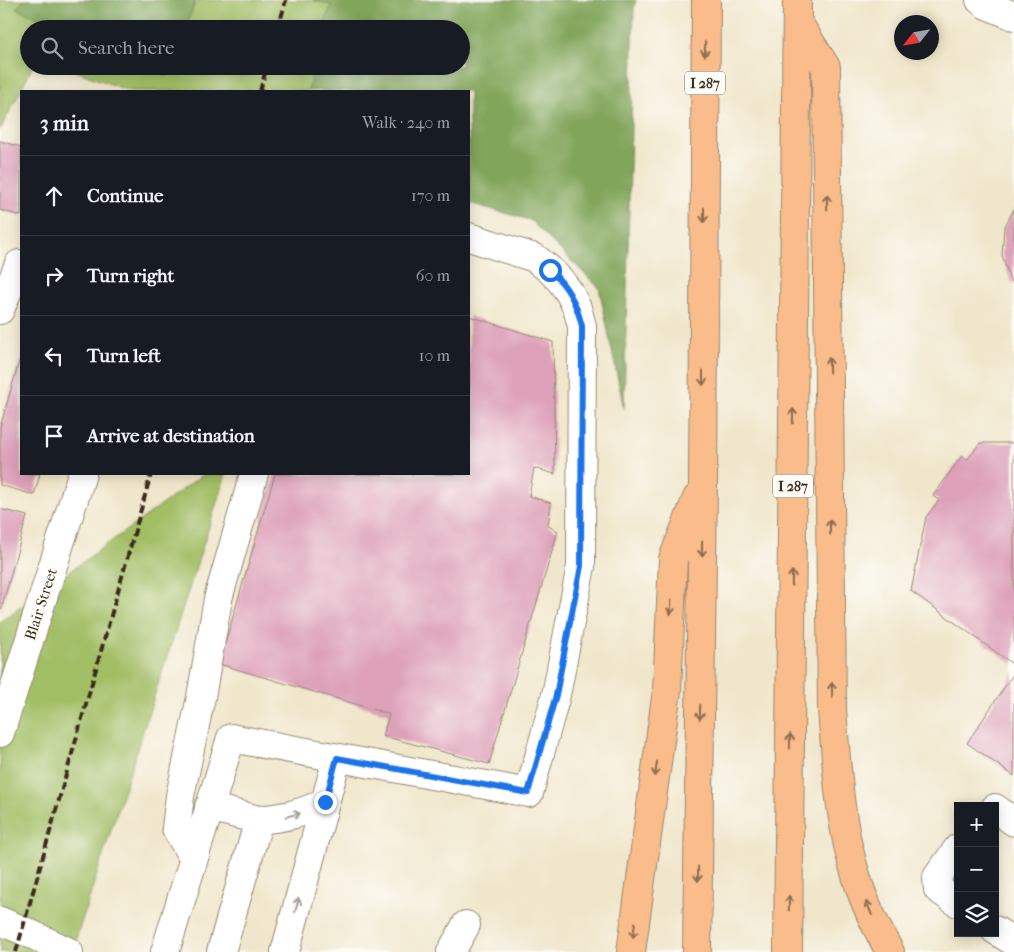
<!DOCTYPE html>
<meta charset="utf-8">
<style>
body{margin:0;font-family:"IM FELL French Canon",serif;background:#242831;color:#f1f3f6}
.controls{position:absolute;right:15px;bottom:15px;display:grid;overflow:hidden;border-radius:0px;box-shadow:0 2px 12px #0003}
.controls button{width:45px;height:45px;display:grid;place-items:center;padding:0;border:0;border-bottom:1px solid #363941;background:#171b24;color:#f1f3f6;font:25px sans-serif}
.compass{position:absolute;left:894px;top:15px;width:45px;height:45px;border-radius:50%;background:#171b24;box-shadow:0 2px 12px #0003;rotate:239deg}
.stop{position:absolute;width:15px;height:15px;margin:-11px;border:4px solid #1a73e8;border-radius:50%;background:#fff}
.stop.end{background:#1a73e8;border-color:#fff;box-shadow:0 1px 5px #0008}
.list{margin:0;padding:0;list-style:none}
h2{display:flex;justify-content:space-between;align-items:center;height:65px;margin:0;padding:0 20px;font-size:21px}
h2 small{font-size:16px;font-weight:400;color:#9ea1a6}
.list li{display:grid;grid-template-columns:32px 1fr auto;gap:15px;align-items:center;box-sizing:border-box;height:80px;padding:0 20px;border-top:1px solid #363941}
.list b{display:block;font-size:19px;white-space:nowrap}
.list em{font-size:16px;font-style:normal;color:#9ea1a6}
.icon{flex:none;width:28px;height:28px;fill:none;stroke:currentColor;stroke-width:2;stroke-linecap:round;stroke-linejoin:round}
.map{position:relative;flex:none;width:1014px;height:952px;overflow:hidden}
.search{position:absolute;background:#171b24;box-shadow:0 2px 12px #0003;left:20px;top:20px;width:450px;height:55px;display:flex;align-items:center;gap:12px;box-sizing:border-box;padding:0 18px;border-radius:28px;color:#9ea1a6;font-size:19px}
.panel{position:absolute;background:#171b24;box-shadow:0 2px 12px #0003;left:20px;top:90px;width:450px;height:385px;border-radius:0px}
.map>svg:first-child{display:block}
</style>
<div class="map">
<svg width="1014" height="952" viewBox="0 0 1014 952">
<rect width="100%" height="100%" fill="#fdfcf7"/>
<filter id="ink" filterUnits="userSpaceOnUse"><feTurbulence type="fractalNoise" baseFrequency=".02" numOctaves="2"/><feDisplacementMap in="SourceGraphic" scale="10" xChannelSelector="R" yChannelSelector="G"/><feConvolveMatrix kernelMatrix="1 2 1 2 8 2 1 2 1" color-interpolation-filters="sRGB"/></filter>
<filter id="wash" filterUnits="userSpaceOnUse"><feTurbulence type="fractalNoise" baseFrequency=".0096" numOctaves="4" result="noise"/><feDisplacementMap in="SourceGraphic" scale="20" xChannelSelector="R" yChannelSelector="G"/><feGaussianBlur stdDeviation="1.12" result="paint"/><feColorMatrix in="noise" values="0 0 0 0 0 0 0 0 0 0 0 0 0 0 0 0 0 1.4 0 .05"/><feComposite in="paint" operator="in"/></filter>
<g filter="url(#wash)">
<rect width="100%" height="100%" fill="#f0e6cb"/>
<path fill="#a2be65" stroke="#6e7442" d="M 0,0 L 25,0 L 17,8 L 62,29 L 29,29 L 29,66 L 33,66 L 0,130 Z
M 196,0 L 313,0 L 331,5 L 323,29 L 185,29 Z
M 62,66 L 145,66 L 167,76 L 171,66 L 314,66 L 308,91 L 129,91 Z
M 204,474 L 226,474 L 73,948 L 74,952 L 0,952 L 0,622 Z"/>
<path fill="#81a55a" stroke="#5e683c" d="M 25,0 L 196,0 L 185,29 L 62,29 L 16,8 Z
M 313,0 L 636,0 L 634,8 L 624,409 L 599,288 L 530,220 L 469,203 L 469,91 L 308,91 L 314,66 L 461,66 L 461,29 L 323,29 L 331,5 Z
M 145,66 L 171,66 L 167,76 Z"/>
<g id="blocks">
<path fill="#dda1b9" d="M 0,141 L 21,147 L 21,216 L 0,210 Z
M 1014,209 L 1014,284 L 1010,280 L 1002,255 L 1004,228 Z
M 469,316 L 553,342 L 555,474 L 534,468 L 529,496 L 551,503 L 548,526 L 558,531 L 489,764 L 383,736 L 389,714 L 219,664 L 275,474 L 469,474 Z
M 21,355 L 21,474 L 40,474 L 34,495 L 0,485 L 0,427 Z
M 980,443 L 1014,443 L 1014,665 L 911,591 L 926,517 L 939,500 L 933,496 L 962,456 L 967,460 Z
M 0,509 L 27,516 L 1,610 L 0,610 Z
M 1014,673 L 1014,776 L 967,743 Z"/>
</g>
</g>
<g filter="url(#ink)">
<use href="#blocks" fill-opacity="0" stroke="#968874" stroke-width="1"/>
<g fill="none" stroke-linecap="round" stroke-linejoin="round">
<defs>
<path id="minor" d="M 980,0 L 987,5 L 1014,16
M 0,310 L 19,264 L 21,265
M 0,733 L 82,474
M 209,807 L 259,820 L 221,952
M 995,808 L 1014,822
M 259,820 C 285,817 302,814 325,802
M 958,848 L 937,877 L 938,889 L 958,903
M 193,858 L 176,828 L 180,796 L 201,697 L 218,599 L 254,474
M 0,921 L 22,930 L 69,952
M 995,930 L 1014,942
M 165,952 L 231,738 L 529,793 L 556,695 L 581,566 L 582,326 L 577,308 L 569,292 L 560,280 L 550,270 L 535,258 L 469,237
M 285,952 L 337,758
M 451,952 L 466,925"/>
<path id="highway" d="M 797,21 L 826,67 L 832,710 C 837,767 839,824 857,879 C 865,905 877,929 890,952
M 631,952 L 667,690 L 673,559 L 697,498
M 697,952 L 703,483 L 706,0
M 788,952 L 797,0"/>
</defs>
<use href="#minor" stroke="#968874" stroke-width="30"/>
<use href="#highway" stroke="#968874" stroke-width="30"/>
<use href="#minor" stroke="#fff" stroke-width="28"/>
<use href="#highway" stroke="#f9bc8a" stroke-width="28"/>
<path stroke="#3b2a1e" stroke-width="4" stroke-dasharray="8 4" stroke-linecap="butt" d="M 278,29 L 286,0
M 260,91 L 267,66
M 16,952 L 151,474"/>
</g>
<defs><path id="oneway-shaft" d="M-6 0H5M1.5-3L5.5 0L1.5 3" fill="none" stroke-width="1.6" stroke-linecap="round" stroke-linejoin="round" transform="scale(1.25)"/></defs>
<g stroke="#906c4f">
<use href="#oneway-shaft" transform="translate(705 49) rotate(91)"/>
<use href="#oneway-shaft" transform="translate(827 202) rotate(-91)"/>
<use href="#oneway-shaft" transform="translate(704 215) rotate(90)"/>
<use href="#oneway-shaft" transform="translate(829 365) rotate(-91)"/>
<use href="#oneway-shaft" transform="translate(703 378) rotate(90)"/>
<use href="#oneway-shaft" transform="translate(793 416) rotate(-89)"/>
<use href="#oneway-shaft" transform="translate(830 527) rotate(-91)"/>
<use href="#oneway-shaft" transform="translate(702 549) rotate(91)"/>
<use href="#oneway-shaft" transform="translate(792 578) rotate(-89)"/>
<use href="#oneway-shaft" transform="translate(671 607) rotate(93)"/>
<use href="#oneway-shaft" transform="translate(832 690) rotate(-91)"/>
<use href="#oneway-shaft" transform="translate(700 712) rotate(91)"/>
<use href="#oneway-shaft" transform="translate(790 741) rotate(-89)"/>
<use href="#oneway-shaft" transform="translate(656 769) rotate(98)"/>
<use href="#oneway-shaft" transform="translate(698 874) rotate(91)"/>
<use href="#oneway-shaft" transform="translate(789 903) rotate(-89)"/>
<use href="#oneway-shaft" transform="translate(869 908) rotate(-112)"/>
<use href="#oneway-shaft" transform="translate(634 930) rotate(98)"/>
</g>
<g stroke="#a79f9a">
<use href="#oneway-shaft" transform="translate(293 815) rotate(-13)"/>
<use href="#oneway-shaft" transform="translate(297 905) rotate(-75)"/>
</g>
</g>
<g fill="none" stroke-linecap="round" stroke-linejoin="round" filter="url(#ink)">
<path stroke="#1a73e8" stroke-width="6" d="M 325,802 L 337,758 L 528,793 L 556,695 L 581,566 L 582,326 C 576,302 568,287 550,270"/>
</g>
<g text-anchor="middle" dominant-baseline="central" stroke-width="4.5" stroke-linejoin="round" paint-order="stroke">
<g fill="#fdfcf7" stroke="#75695f" stroke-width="1">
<rect x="685" y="71.5" width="40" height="23" rx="4"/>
<rect x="773" y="474.5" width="40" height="23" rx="4"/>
</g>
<g font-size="14" font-weight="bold" fill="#3b2a1e">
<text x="705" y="83">I 287</text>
<text x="793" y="486">I 287</text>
</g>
<g font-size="15" fill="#3b2a1e" stroke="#fdfcf7">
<text transform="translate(41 604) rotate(-72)">Blair Street</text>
</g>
</g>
</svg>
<div class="controls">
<button>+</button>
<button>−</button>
<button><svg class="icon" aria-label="layers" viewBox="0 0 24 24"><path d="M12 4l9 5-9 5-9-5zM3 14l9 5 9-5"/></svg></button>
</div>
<svg class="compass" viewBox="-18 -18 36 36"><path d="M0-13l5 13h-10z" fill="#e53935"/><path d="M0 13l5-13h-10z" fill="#9ea1a6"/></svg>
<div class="stop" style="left:550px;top:270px"></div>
<div class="stop end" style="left:325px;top:802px"></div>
<div class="search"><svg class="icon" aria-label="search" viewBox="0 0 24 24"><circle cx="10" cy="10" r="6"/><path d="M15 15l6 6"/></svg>Search here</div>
<section class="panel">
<h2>3 min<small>Walk · 240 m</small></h2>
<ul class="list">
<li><svg class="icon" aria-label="ahead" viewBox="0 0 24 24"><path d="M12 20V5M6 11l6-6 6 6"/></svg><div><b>Continue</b></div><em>170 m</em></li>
<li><svg class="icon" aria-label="right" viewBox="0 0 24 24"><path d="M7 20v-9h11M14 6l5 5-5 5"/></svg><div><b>Turn right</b></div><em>60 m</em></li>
<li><svg class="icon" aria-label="left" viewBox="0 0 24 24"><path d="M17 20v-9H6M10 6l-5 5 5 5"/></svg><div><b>Turn left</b></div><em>10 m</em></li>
<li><svg class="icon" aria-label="arrive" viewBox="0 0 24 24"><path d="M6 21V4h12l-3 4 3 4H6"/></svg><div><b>Arrive at destination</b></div></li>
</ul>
</section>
</div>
